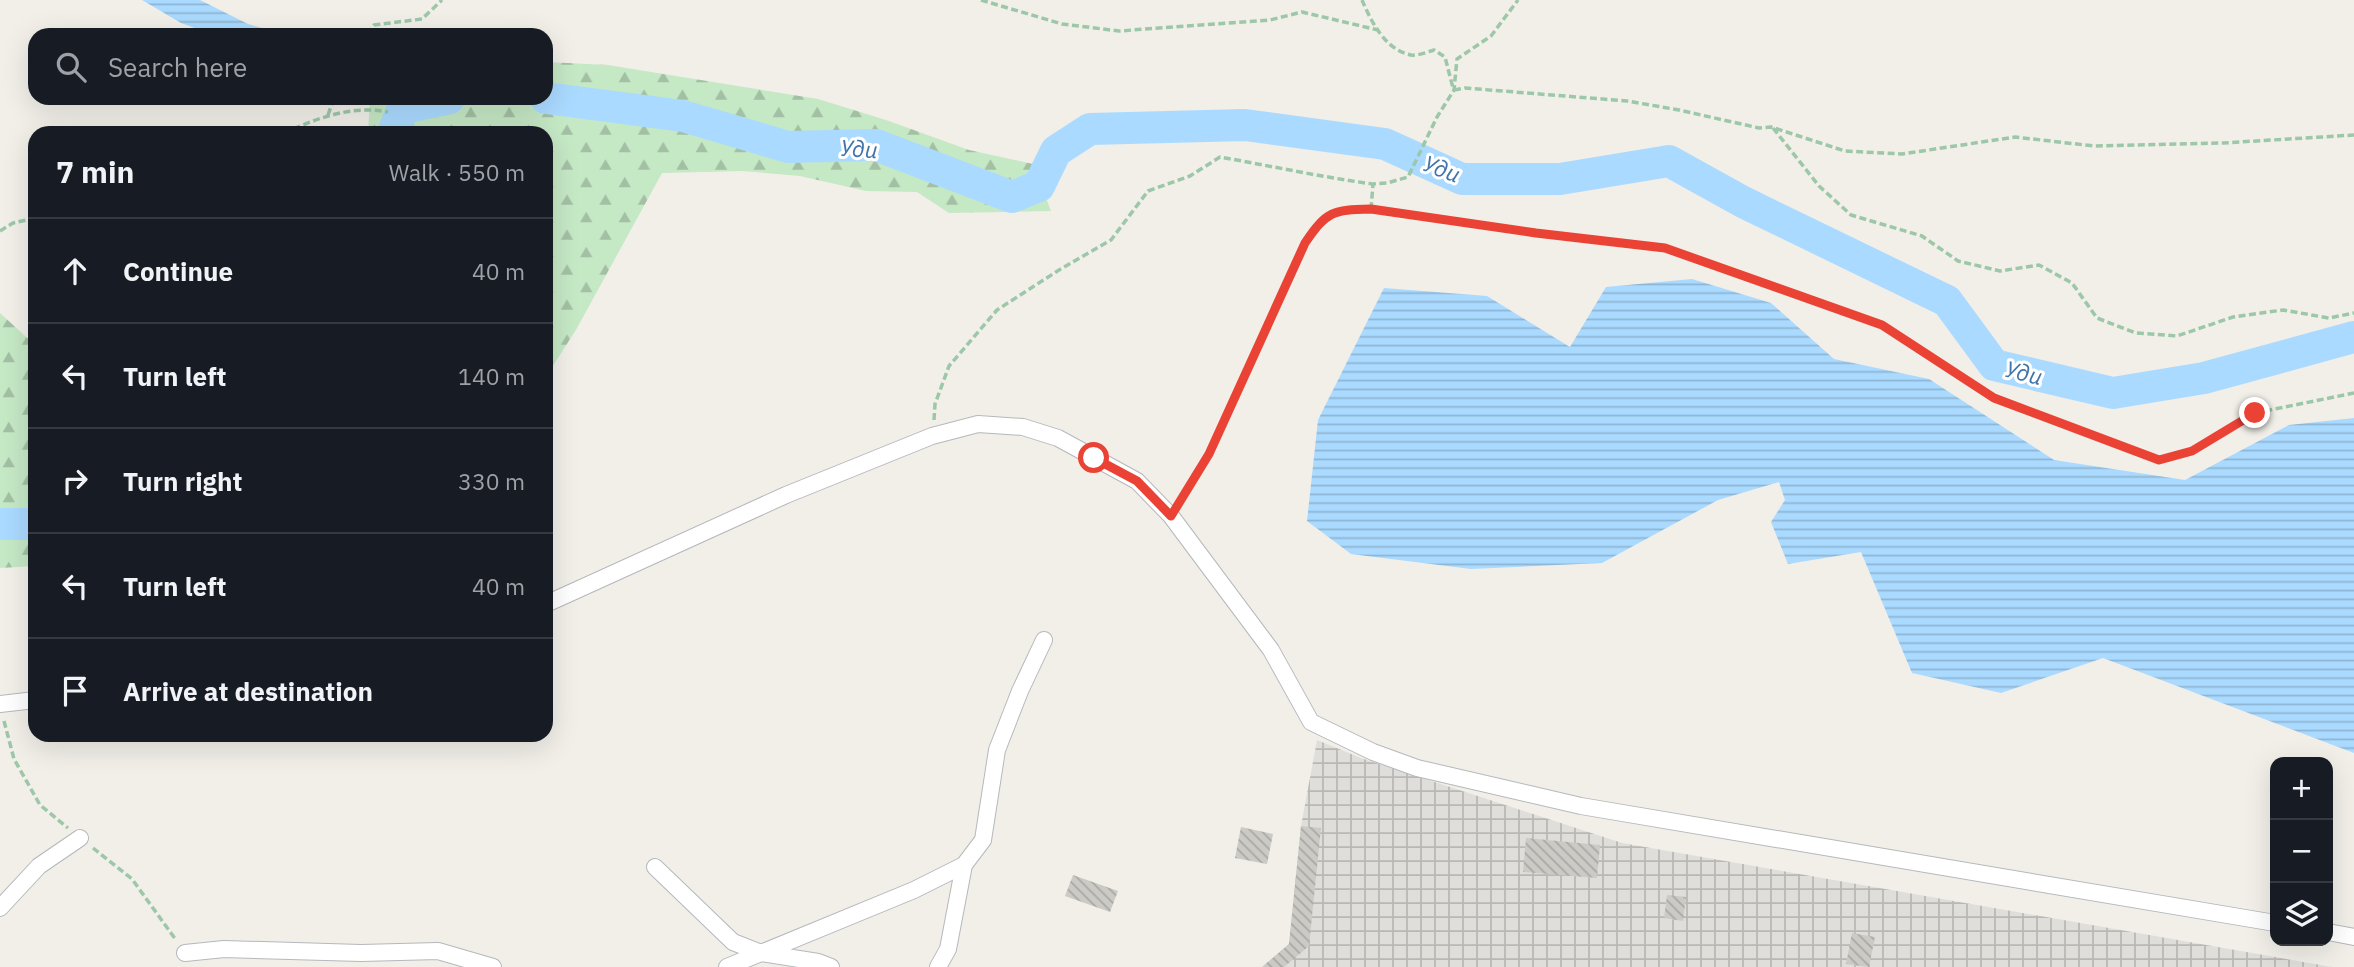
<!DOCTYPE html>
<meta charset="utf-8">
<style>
body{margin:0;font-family:"IBM Plex Sans",sans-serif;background:#242831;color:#f1f3f6}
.controls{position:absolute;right:21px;bottom:21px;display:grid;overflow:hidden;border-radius:14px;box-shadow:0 7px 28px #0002}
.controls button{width:63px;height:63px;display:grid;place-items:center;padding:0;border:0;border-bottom:2px solid #363941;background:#171b24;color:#f1f3f6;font:35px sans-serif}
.stop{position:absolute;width:21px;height:21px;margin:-16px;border:5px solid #ea4335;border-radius:50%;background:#fff}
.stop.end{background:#ea4335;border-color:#fff;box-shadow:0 2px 7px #0008}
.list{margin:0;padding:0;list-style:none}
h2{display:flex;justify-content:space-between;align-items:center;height:91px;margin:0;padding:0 28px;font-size:30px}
h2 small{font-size:23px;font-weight:400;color:#9ea1a6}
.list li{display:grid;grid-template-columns:46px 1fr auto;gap:21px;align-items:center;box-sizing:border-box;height:105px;padding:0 28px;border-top:2px solid #363941}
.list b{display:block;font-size:26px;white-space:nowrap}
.list em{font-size:23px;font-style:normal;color:#9ea1a6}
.icon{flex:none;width:38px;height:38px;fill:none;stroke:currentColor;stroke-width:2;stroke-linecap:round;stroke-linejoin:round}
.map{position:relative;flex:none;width:2354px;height:967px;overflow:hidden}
.search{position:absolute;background:#171b24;box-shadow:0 7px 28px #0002;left:28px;top:28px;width:525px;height:77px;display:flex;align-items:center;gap:18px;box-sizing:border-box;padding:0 24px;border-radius:21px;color:#9ea1a6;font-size:26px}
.panel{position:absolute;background:#171b24;box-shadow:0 7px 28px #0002;left:28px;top:126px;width:525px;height:616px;border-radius:21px}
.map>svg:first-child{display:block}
</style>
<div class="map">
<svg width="2354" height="967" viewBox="0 0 2354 967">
<defs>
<pattern id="industrial-grid" width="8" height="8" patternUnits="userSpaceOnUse" patternTransform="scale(1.75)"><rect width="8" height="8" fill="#e0deda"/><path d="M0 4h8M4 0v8" fill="none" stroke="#b9b8b5"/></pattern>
<pattern id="forest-firs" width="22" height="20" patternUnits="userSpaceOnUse" patternTransform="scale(1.75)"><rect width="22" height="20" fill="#c5e8c5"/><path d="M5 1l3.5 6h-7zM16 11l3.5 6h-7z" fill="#a3c0a4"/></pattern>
<pattern id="water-rules" width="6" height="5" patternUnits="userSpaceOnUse" patternTransform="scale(1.75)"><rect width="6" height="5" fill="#aadaff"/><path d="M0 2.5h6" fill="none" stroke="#8eb4d2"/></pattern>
<pattern id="building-back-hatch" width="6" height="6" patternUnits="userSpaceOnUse" patternTransform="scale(1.75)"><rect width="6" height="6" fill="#cccac5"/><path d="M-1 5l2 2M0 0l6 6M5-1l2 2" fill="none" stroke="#a9a8a4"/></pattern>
</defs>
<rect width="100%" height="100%" fill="#f1efe8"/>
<path fill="url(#industrial-grid)" d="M 1317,740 L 1361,758 L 1622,843 L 2332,967 L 1262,967 L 1289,944 L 1301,826 Z"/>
<path fill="url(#forest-firs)" d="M 546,62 L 608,65 L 818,99 L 886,120 L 969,150 L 1033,164 L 1051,211 L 949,213 L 917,192 L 866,191 L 800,176 L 743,171 L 662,173 L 577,328 L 546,377 L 546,133 L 368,133 L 370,98 L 546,98 Z
M 0,313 L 35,345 L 35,566 L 0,568 Z"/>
<path fill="url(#water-rules)" d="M 142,0 L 200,0 L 248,24 L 287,35 L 214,35 L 181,23 Z
M 1692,279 L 1771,303 L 1834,359 L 1929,379 L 2054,460 L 2185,480 L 2289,425 L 2354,418 L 2354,753 L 2103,658 L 2001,693 L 1912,673 L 1861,552 L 1788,564 L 1771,522 L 1785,500 L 1779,482 L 1718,500 L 1602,563 L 1471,569 L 1351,554 L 1307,521 L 1318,420 L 1384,288 L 1487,296 L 1570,347 L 1606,287 Z"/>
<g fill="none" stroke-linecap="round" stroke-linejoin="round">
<path stroke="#aadaff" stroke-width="5" d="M 392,98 L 403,108"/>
<path stroke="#aadaff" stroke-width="32" d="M 546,98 L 683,116 L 788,147 L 876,145 L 1012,197 L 1039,186 L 1056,151 L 1090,129 L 1245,125 L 1385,144 L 1462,179 L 1560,179 L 1669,161 L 1743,202 L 1947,301 L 1994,365 L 2113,393 L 2204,378 L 2354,337
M 393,133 L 403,108 L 449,98
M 0,524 L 35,524"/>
</g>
<path fill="url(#building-back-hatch)" d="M 1301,826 L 1321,828 L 1309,946 L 1284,967 L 1262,967 L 1289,944 Z
M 1241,827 L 1273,834 L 1267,864 L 1235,858 Z
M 1526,838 L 1600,845 L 1597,878 L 1523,872 Z
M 1073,875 L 1118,891 L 1110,912 L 1065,896 Z
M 1667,895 L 1686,897 L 1683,921 L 1664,918 Z
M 1852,933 L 1875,937 L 1869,967 L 1846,964 Z"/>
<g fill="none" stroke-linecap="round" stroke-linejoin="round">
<defs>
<path id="street" d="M 546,604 L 786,495 L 932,436 L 978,424 L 1023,427 L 1058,438 L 1137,481 L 1171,516 L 1271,650 L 1311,722 L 1373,752 L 1417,768 L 1581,806 L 2275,923
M 0,704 L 35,700
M 655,867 L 733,942 L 761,953 L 818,962 L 831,967
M 0,908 L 39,866 L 80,838
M 2328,932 L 2354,937
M 185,953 L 224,949 L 361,953 L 438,951 L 493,967
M 727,967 L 914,890 L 964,865 L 983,840 L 997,750 L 1020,691 L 1044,640
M 938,967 L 948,949 L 964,865"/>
</defs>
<use href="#street" stroke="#b5b8bc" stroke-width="18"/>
<path stroke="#9cc7a9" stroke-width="3.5" stroke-dasharray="7 3.5" stroke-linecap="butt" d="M 981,0 L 1062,24 L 1119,31 L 1270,20 L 1302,12 L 1378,30
M 1362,0 C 1371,21 1385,50 1411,55 C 1418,56 1427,52 1434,50 L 1445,57 L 1453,88
M 369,35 L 374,25 L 422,19 L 442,0
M 1454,90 L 1465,88 L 1627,101 L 1679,110 L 1759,128 L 1771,127 L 1845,151 L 1902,154 L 2015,137 L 2094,146 L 2223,143 L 2354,135
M 328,115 L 334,98
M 1773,128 L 1819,186 L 1851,215 L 1922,236 L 1958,261 L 2000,271 L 2039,265 L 2072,283 L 2097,318 L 2136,333 L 2177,336 L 2233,317 L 2283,310 L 2329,318 L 2354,313
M 284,133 C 318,118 351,105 388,112
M 1371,209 L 1373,184 L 1387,183 L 1408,177 L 1437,117 L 1454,90 L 1457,59 L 1491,36 L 1518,0
M 0,231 L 13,223 L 35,218
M 934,420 L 935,404 L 949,366 L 997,310 L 1059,270 L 1111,240 L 1148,191 L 1190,176 L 1220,157 C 1271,166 1321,177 1373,184
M 1179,502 L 1209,454 L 1305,243 C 1327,211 1332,210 1371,209 L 1665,248 L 1882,325 L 1994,398 L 2159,460 L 2192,451 L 2255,413 L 2354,393
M 4,721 L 14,759 L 40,805 L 68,828
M 93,848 L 132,879 L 176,940"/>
<use href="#street" stroke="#fff" stroke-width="16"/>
</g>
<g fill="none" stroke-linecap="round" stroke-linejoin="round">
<path stroke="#ea4335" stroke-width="9" d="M 1094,458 L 1137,481 L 1171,516 L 1209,454 L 1305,243 C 1327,211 1332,210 1371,209 L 1536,233 L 1665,248 L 1882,325 L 1994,398 L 2159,460 L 2192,451 L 2255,413"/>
</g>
<g text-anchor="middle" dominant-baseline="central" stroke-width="6" stroke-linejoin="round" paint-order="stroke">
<g font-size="23" font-style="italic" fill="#4174aa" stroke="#fff">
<text transform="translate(859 148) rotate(4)">Уди</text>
<text transform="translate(1442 168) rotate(21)">Уди</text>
<text transform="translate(2024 372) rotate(14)">Уди</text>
</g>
</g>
</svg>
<div class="controls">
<button>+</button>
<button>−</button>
<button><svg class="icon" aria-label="layers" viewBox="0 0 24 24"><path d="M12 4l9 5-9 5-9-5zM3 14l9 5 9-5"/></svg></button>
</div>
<div class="stop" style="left:1094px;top:458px"></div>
<div class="stop end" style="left:2255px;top:413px"></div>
<div class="search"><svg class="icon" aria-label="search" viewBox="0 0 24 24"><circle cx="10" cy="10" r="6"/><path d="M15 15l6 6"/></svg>Search here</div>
<section class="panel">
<h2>7 min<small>Walk · 550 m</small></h2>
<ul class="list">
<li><svg class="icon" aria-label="ahead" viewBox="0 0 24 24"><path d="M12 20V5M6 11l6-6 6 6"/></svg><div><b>Continue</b></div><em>40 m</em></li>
<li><svg class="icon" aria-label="left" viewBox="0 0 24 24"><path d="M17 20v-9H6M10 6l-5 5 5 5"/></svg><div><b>Turn left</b></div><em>140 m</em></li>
<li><svg class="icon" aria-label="right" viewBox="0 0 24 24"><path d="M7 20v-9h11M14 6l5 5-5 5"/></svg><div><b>Turn right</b></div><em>330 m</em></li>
<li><svg class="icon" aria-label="left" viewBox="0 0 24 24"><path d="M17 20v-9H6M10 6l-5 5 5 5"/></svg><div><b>Turn left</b></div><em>40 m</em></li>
<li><svg class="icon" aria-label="arrive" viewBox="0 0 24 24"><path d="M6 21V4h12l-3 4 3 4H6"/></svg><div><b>Arrive at destination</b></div></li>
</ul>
</section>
</div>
